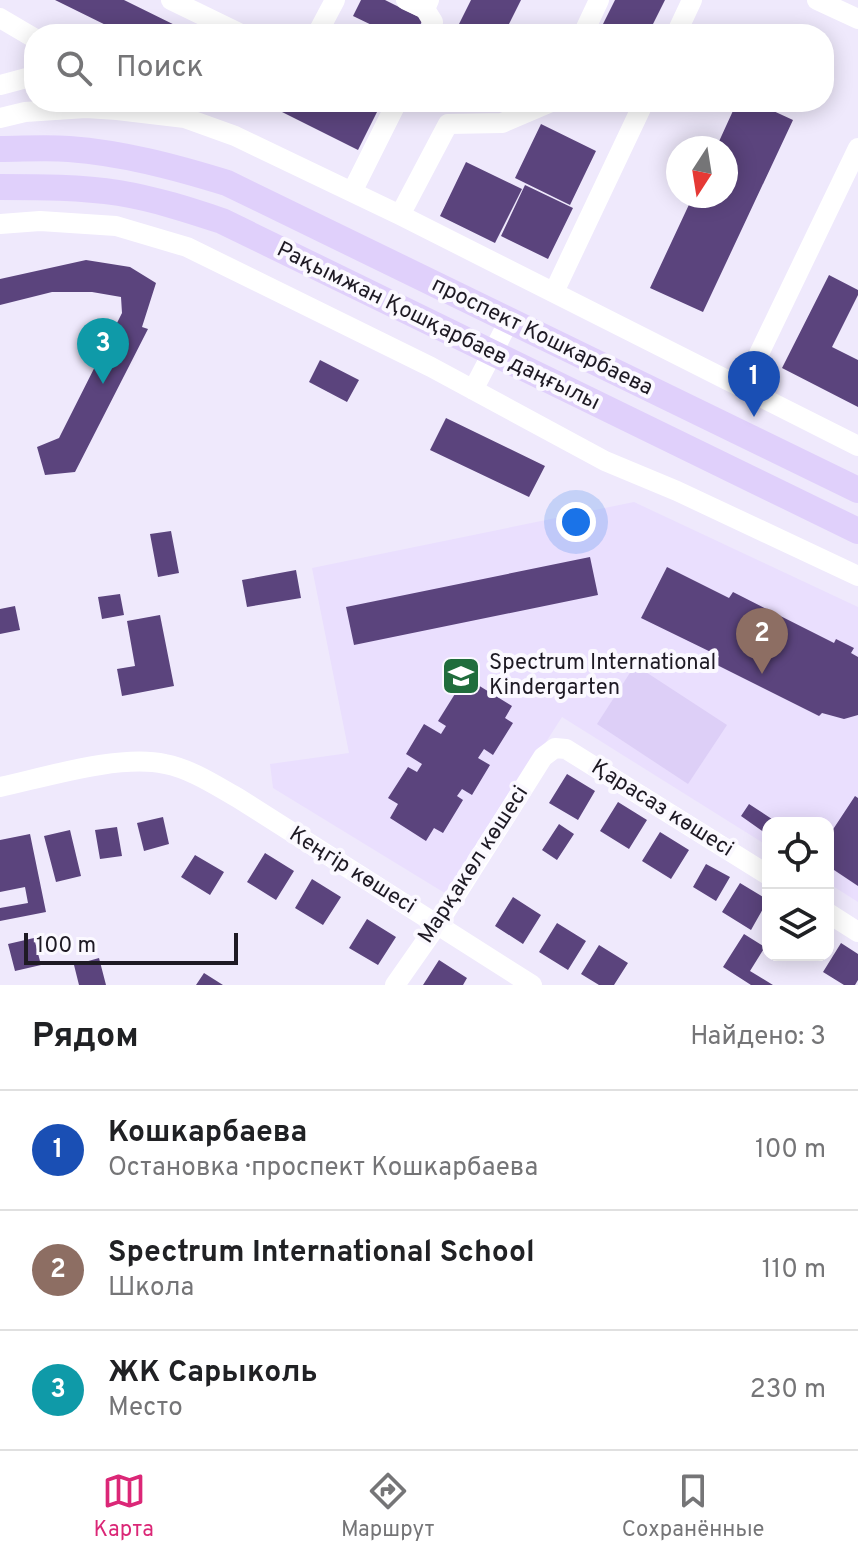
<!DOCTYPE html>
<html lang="ru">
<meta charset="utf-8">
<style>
body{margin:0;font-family:Overpass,sans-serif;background:#f2f2f2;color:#202124}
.controls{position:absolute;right:24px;bottom:24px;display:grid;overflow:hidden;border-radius:16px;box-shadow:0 4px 20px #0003}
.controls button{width:72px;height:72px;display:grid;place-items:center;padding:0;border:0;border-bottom:2px solid #e0e0e0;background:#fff;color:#202124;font:40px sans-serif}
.compass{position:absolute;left:666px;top:136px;width:72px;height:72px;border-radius:50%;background:#fff;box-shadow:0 4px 20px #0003;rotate:192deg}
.scale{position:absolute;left:24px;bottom:20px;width:214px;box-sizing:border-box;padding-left:8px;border:4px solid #1e1a24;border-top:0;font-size:22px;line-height:28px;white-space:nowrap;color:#1e1a24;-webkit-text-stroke:6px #fbf9ff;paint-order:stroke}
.you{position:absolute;left:576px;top:522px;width:28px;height:28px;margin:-20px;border:6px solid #fff;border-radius:50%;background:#1a73e8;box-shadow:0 0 0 12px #1a73e833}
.badge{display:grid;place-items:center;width:52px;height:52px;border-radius:50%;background:#db2777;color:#fff;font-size:26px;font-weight:700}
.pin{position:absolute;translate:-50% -66px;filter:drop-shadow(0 2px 4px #0008)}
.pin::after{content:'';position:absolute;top:42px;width:28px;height:24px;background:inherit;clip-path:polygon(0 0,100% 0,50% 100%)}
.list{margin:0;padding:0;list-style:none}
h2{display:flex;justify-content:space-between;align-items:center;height:104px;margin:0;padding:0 32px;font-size:34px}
h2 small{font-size:26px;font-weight:400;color:#757577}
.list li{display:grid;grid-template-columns:52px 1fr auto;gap:24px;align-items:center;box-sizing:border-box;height:120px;padding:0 32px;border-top:2px solid #e0e0e0}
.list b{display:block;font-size:30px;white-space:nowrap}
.list p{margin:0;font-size:26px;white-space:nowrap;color:#757577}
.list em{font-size:26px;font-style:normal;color:#757577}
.icon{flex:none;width:44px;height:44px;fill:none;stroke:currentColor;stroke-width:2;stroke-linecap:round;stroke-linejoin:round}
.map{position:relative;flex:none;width:858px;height:985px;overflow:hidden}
.search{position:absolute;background:#fff;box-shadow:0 4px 20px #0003;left:24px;right:24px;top:24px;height:88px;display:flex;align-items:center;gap:20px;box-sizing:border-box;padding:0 28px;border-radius:32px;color:#757577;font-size:30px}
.sheet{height:464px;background:#fff}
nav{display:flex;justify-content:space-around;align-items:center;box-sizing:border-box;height:112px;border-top:2px solid #e0e0e0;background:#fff;font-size:22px;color:#757577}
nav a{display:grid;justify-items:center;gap:4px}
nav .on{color:#db2777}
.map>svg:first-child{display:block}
</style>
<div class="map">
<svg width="858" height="985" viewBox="0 0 858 985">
<rect width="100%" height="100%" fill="#efe9fc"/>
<path fill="#eadffe" d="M 634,502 L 858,607 L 858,902 L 828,883 L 828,823 L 768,823 L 768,846 L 562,717 L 448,895 L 273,788 L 270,764 L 349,753 L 312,568 Z"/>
<path fill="#ddcff7" d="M 635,665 L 727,725 L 688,784 L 597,724 Z"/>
<path fill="#5b447d" d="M 55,0 L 124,0 L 193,34 L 124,34 Z
M 361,0 L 385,0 L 423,19 L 416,34 L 380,34 L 382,30 L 353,16 Z
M 471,0 L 521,0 L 504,34 L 454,34 Z
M 615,0 L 665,0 L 648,34 L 598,34 Z
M 262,102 L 331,102 L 343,108 L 346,102 L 382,102 L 358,150 Z
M 737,102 L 754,102 L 793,120 L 703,312 L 650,288 L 693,196 L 726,196 L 726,148 L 716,148 Z
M 541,124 L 596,151 L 570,205 L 515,178 Z
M 466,162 L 522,189 L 495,243 L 440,216 Z
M 525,185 L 573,208 L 548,259 L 501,236 Z
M 86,260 L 130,267 L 156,283 L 142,327 L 148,329 L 75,472 L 45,475 L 37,447 L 59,438 L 122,313 L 121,297 L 92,292 L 52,292 L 0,305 L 0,279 Z
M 829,275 L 858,290 L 858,295 L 832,347 L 858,360 L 858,407 L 782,368 Z
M 320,360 L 359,380 L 347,402 L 309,382 Z
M 446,418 L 545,466 L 529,497 L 430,450 Z
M 171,531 L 179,573 L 158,577 L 150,534 Z
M 590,557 L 598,595 L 354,645 L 346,607 Z
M 667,567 L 729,598 L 733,592 L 834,643 L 836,639 L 854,648 L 851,653 L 858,657 L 858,715 L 844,719 L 822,713 L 819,716 L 715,664 L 719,656 L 641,618 Z
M 296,570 L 301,598 L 247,607 L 242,580 Z
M 120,594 L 124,615 L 102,619 L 98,597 Z
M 15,606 L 20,630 L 0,634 L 0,609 Z
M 160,615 L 174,686 L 122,696 L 117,669 L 135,666 L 127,621 Z
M 473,682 L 512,706 L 505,718 L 513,723 L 493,755 L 484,749 L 478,758 L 490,765 L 472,795 L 462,789 L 457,796 L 463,800 L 443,833 L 434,828 L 426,841 L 390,818 L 398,804 L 388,798 L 408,767 L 417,772 L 422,764 L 406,754 L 424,724 L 441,734 L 446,726 L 438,721 L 458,689 L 466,694 Z
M 567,774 L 595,791 L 578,820 L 549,803 Z
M 855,796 L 858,798 L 858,886 L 828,866 L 828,837 Z
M 618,802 L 647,820 L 629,849 L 600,831 Z
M 749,804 L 778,823 L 768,823 L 768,835 L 741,816 Z
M 163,817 L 169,844 L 144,851 L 137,823 Z
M 559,824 L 574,834 L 557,860 L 542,850 Z
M 117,827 L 122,856 L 100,859 L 95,830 Z
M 70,830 L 81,876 L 56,882 L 44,836 Z
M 660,832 L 689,850 L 671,879 L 642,861 Z
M 30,834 L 46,912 L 0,921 L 0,908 L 28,903 L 25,887 L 0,892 L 0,840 Z
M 265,853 L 294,871 L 276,900 L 247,882 Z
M 195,855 L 224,872 L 210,895 L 181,877 Z
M 706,864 L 730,877 L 716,901 L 693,887 Z
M 312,879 L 341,897 L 323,925 L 295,908 Z
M 740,883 L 768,900 L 751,930 L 722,912 Z
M 513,897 L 541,915 L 523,944 L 495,926 Z
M 367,919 L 396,937 L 378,965 L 349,948 Z
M 557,923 L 586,941 L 568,970 L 539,952 Z
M 744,934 L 765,947 L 750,971 L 773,985 L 751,985 L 723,967 Z
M 34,938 L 41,965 L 15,971 L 8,944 Z
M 841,943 L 858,954 L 858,980 L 855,985 L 844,985 L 823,972 Z
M 599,945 L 628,963 L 614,985 L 599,985 L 581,974 Z
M 99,958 L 106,985 L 79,985 L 74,965 Z
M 439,960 L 467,978 L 463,985 L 423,985 Z
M 204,973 L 223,985 L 196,985 Z"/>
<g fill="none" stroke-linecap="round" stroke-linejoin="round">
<path stroke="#fff" stroke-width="20" d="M 171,0 L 241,34
M 406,0 L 425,9
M 429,0 L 425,9 L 433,22 L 430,34
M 817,0 L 858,19
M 0,18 L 34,38
M 317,34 L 335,0
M 583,34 L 599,0
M 676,34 L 692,0
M 0,85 L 34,76
M 0,118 L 25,112 L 86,108 L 117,110 L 185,118 L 235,136 L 400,215 L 858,446
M 352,192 L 397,102
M 400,215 L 448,124 L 502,123 L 551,102
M 0,224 L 40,221 L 116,226 L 187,247 L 431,367 L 605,461 L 677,491 L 858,576
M 554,292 L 644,102
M 743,387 L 858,148
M 473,390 L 509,321
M 0,787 C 46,777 120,754 165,764 C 191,769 215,785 238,798 L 532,985
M 828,913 L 858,932
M 395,985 L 437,925 L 543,757 L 555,748 L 566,749 L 768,875"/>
<path stroke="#e0d0fb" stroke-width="26" d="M 0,149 C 23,149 46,147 69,149 C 123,153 175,167 227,183 L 858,490
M 0,187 C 40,187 80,187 119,193 C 155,199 189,210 222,221 L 858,531"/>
</g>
<defs>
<symbol id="school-square" viewBox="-11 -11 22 22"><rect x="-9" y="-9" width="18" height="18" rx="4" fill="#206d3c" stroke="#fbf9ff"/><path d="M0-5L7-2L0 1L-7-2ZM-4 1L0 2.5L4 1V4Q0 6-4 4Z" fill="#fff"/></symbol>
</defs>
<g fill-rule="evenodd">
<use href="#school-square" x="439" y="654" width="44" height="44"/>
</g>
<g text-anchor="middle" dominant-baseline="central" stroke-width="8" stroke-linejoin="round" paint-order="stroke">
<g font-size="22" fill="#1e1a24" stroke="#fbf9ff">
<text transform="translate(438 327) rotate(26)">Рақымжан Қошқарбаев даңғылы</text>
<text transform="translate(542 337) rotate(26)">проспект Кошкарбаева</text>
<text transform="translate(662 809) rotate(32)">Қарасаз көшесі</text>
<text transform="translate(474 865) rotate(-57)">Марқакөл көшесі</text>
<text transform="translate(352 871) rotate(32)">Кеңгір көшесі</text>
</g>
<g font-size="22" fill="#1e1a24" stroke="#fbf9ff" text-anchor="start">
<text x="489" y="663">Spectrum International<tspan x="489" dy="25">Kindergarten</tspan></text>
</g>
</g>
</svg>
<div class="controls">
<button><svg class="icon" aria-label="locate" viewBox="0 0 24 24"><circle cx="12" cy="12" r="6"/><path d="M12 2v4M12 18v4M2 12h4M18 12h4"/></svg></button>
<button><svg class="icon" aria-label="layers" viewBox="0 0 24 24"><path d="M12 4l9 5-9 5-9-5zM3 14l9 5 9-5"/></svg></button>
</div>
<svg class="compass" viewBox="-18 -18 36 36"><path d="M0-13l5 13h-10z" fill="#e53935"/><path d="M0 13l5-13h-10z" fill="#757577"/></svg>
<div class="scale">100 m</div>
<div class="you"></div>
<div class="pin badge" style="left:754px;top:417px;background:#1a4fb4">1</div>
<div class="pin badge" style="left:762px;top:674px;background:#8d6e63">2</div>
<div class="pin badge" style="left:103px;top:384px;background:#0f9aa8">3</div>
<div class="search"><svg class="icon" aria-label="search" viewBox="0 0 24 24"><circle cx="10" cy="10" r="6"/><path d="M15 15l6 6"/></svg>Поиск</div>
</div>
<section class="sheet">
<h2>Рядом<small>Найдено: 3</small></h2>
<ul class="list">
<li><span class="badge" style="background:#1a4fb4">1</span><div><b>Кошкарбаева</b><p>Остановка · проспект Кошкарбаева</p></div><em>100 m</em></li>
<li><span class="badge" style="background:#8d6e63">2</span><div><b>Spectrum International School</b><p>Школа</p></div><em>110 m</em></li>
<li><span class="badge" style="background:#0f9aa8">3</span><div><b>ЖК Сарыколь</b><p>Место</p></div><em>230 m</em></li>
</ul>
</section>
<nav>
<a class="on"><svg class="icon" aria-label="map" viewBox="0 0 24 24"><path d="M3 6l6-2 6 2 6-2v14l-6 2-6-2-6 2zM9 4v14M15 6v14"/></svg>Карта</a>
<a><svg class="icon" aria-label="directions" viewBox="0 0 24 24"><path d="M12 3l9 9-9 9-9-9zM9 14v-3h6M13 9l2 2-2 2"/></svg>Маршрут</a>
<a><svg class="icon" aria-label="saved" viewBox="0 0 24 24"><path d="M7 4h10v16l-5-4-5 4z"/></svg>Сохранённые</a>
</nav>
